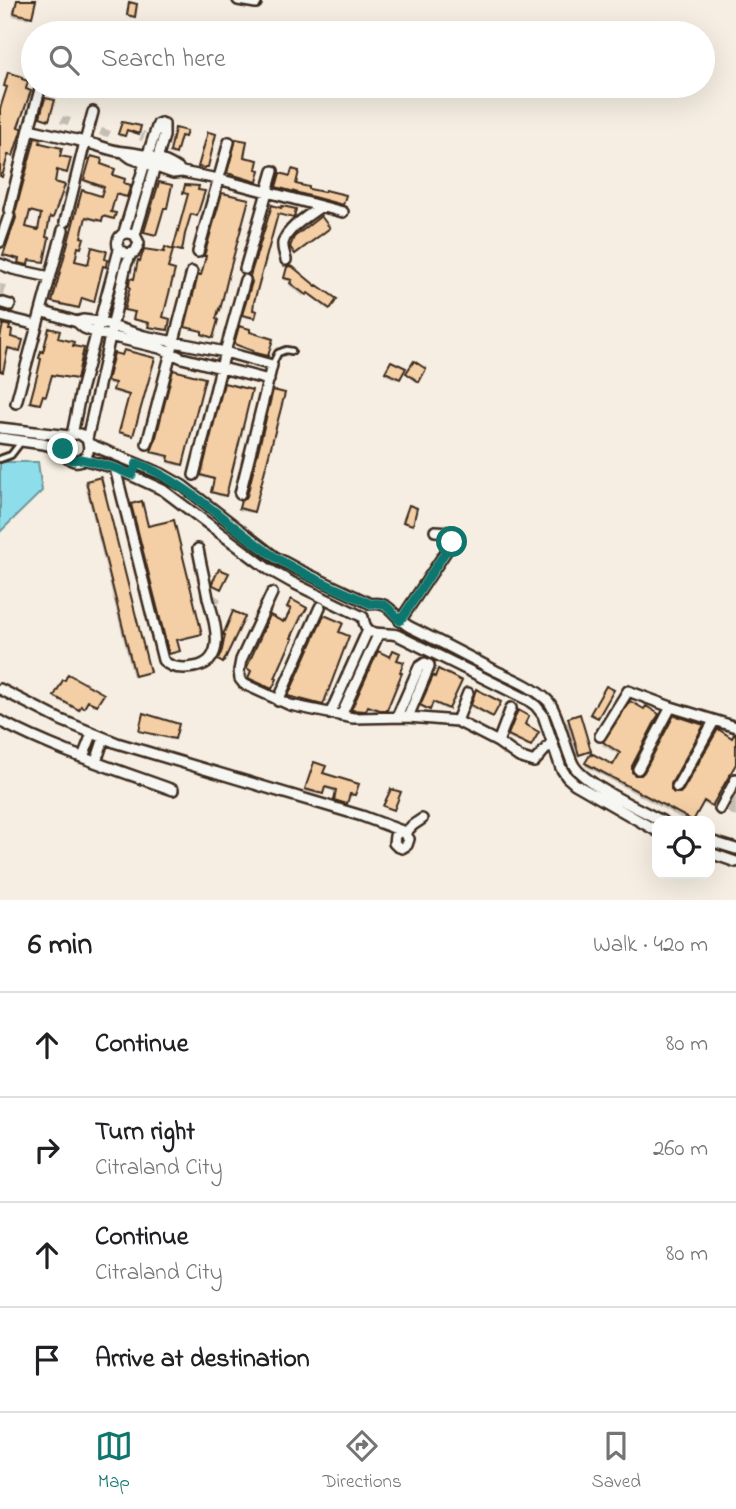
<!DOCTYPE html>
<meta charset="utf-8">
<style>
body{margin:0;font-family:"Indie Flower",sans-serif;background:#f6f6f6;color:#202124}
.controls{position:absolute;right:21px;bottom:21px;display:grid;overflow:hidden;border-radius:14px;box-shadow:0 7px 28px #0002}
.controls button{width:63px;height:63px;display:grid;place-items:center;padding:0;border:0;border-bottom:2px solid #e0e0e0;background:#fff;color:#202124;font:35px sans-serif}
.stop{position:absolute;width:21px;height:21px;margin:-16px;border:5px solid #0f766e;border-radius:50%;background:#fff}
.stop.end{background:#0f766e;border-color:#fff;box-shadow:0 2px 7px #0008}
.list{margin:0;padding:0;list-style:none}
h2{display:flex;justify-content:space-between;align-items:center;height:91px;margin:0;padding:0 28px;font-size:30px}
h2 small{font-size:23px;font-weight:400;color:#757577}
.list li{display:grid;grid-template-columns:46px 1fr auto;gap:21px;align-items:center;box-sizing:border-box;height:105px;padding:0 28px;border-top:2px solid #e0e0e0}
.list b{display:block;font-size:26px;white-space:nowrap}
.list p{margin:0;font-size:23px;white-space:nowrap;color:#757577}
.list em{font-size:23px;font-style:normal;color:#757577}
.icon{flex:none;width:38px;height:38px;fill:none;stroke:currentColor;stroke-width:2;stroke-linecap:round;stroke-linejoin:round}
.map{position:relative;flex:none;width:736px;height:900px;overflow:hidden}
.search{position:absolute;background:#fff;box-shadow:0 7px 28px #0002;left:21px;right:21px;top:21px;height:77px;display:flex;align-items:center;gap:18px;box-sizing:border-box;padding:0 24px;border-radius:38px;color:#757577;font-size:26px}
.sheet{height:511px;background:#fff}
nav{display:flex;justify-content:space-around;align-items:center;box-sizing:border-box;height:98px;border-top:2px solid #e0e0e0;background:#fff;font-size:19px;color:#757577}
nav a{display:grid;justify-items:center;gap:4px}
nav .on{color:#0f766e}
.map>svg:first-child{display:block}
</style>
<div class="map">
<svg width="736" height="900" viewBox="0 0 736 900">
<rect width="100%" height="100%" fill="#f6eee2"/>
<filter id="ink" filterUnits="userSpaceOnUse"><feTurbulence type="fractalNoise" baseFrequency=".0143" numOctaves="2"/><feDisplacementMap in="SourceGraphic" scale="14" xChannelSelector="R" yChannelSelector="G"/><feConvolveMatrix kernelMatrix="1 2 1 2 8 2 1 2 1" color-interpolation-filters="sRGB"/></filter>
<g filter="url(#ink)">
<path fill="#8eddeb" stroke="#6d9599" stroke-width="2" d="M 0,462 L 38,462 L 42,491 L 0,532 Z"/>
<path fill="#0003" fill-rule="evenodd" d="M 16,0 L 34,0 L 31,16 L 27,19 L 12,16 Z
M 63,116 L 71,118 L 68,125 L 60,123 Z
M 122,124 L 137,133 L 136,134 L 125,131 L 122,137 L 118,136 Z
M 102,128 L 111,131 L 108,137 L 99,135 Z
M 175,130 L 184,136 L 182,138 L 178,137 L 173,155 L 169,154 L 173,132 Z
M 143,131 L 146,132 L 142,141 L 139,140 Z
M 35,141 L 57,158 L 69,160 L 64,174 L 55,170 L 52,217 L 48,218 L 43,261 L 41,263 L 27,260 L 25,265 L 18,264 L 18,260 L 3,256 L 15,221 L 15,216 ZM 28,212 L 41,215 L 38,231 L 24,228 Z
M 91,158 L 111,177 L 126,196 L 124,198 L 114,195 L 109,213 L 112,218 L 111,220 L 101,217 L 99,222 L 84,218 L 79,238 L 79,247 L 76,248 L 73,262 L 88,265 L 92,249 L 105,266 L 101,267 L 92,301 L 91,302 L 80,299 L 76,309 L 51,303 L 80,194 L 82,192 L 100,198 L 103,189 L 84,182 Z
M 280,175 L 294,185 L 342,204 L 340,205 L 275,188 Z
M 222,195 L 217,310 L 210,338 L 201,336 L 202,332 L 185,328 L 198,278 L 200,277 L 205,257 L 204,257 Z
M 272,207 L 292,217 L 291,218 L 276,215 L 251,311 L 253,318 L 252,319 L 242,316 L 251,284 L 250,278 Z
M 166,249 L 166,269 L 161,319 L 166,329 L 164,331 L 148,328 L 149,324 L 133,320 L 134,314 L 124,311 L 130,288 L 128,287 L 130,281 L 133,280 L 137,264 L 139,262 L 143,253 L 163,254 Z
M 288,269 L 334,299 L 327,309 L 306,293 L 303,296 L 289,285 L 292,282 L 284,280 Z
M 0,284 L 6,285 L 2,296 L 0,296 Z
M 4,326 L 9,338 L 18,350 L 16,352 L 6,349 L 2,371 L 0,373 L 0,329 Z
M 49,330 L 56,340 L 75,378 L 74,379 L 50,376 L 44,395 L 37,405 L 29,403 L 41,360 L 38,359 L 40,355 L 42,353 Z
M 114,355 L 153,359 L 130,437 L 118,433 L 128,396 L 112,392 L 114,385 L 106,383 Z
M 390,365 L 404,369 L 397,380 L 384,374 Z
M 172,374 L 181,464 L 179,466 L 167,463 L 168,458 L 150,453 Z
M 223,387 L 225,495 L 223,497 L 210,493 L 213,480 L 200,477 Z
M 274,392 L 253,512 L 251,513 L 238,510 L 239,505 L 246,499 L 272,394 Z
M 87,483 L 148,672 L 146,673 L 133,677 L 85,485 Z
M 132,506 L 147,528 L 200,633 L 175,641 L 178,651 L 176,653 L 167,655 L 130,507 Z
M 215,595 L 221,599 L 219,603 L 216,602 Z
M 290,603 L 299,615 L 269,690 L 248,680 L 251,673 L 246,670 L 269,619 L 285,623 L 290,611 L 286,609 Z
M 323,618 L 321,704 L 319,705 L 287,698 Z
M 377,655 L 390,658 L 386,709 L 384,711 L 377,712 L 366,707 L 362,712 L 351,712 Z
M 432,680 L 448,708 L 446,710 L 431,703 L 427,710 L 420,707 Z
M 64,682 L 96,704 L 94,706 L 86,701 L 81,708 L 79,707 L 76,710 L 54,698 L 62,683 Z
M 476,692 L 492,716 L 490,717 L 470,707 Z
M 628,705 L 630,773 L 635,777 L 669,783 L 669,791 L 674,795 L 681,795 L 736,735 L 736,760 L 710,805 L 709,807 L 701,802 L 691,821 L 686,821 L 585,766 L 590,757 L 613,767 L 619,755 L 602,745 Z
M 518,712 L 522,724 L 536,732 L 528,747 L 508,737 Z
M 144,715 L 174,738 L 172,740 L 138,732 Z
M 569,720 L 589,751 L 586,754 L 576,757 L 566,723 Z
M 313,767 L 321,774 L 354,794 L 352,797 L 348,796 L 343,806 L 333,802 L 335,792 L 323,788 L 319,795 L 304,791 Z
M 736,794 L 736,817 L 727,812 Z"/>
<path fill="#f4cea4" stroke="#3b2a1e" stroke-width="2" fill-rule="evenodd" d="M 17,0 L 36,0 L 32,17 L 14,13 Z
M 129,2 L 137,4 L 135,17 L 127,15 Z
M 8,72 L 22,77 L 22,79 L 28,81 L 26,89 L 31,91 L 18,127 L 22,128 L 13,156 L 8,155 L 2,177 L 0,176 L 0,109 L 7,87 L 4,86 Z
M 45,98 L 55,100 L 49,120 L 40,117 Z
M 122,122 L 141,126 L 139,134 L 127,130 L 125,136 L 118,134 Z
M 175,128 L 187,131 L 185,137 L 181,136 L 176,154 L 170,152 Z
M 208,132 L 216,134 L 208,167 L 206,167 L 205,168 L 198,167 Z
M 35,138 L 41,139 L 40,143 L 62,148 L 60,156 L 71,158 L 67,173 L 57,170 L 55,182 L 65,185 L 53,218 L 50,217 L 46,237 L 49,238 L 44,262 L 29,260 L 28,265 L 18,263 L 19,259 L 3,255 L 16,218 L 15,213 ZM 30,211 L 41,214 L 38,230 L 26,227 Z
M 236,139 L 247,141 L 244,157 L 258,160 L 256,169 L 260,170 L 257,182 L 227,173 Z
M 91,156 L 102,159 L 101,164 L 115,169 L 113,175 L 125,179 L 124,183 L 131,185 L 127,197 L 116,194 L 111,212 L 116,213 L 114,219 L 103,216 L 102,221 L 86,217 L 81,237 L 84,238 L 81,248 L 78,247 L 75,261 L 88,264 L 92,247 L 107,251 L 105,259 L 107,260 L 106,267 L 103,266 L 94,302 L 82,298 L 79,308 L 52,302 L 82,190 L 101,196 L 104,187 L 84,180 Z
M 292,169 L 299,171 L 296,184 L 309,187 L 309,189 L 324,192 L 325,190 L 346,195 L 343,205 L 276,187 L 280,173 L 290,176 Z
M 159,182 L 172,185 L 167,208 L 164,208 L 156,235 L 144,232 Z
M 185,185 L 199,186 L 198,190 L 205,191 L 197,216 L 191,214 L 185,234 L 182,251 L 173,249 L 188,194 L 183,193 Z
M 222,193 L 249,199 L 229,273 L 220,310 L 219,309 L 216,319 L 218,320 L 213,338 L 202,334 L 202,331 L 185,327 L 198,275 L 201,275 L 206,256 L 204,256 Z
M 272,205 L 281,208 L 282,206 L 296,209 L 294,218 L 278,214 L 254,302 L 253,310 L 257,311 L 255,318 L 242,315 L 252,282 L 250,276 Z
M 321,216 L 330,228 L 295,254 L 290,247 L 294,237 Z
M 165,247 L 173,250 L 168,268 L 175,270 L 163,317 L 170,319 L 168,330 L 148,327 L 149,323 L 133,319 L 135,312 L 124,310 L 130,287 L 129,286 L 130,278 L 134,279 L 138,260 L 140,261 L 144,249 L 164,252 Z
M 289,266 L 293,267 L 316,286 L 317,285 L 337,299 L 330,309 L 308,293 L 306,295 L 290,283 L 292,280 L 284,278 L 287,267 Z
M 3,324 L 10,326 L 9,330 L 12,330 L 11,337 L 23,340 L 20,351 L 8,348 L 3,372 L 0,371 L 0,338 Z
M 239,326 L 250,329 L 250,332 L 273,339 L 268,356 L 252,352 L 253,351 L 234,344 Z
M 49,328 L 60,331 L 58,338 L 74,342 L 73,346 L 84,348 L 77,379 L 52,375 L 46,396 L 43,395 L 40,404 L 30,402 L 38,372 L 41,359 L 39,358 L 41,351 L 43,352 Z
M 124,350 L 155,358 L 133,436 L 119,432 L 129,395 L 113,390 L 115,383 L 107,381 L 114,353 L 122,355 Z
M 391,361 L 406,368 L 400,379 L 385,372 Z
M 414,361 L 426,369 L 419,382 L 406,373 Z
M 173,370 L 205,378 L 183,465 L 168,461 L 169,456 L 151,452 L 155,441 Z
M 224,383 L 252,390 L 226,496 L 211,492 L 214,479 L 201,475 Z
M 273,390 L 285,393 L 254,512 L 239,508 L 241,501 L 245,499 L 247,496 Z
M 101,477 L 150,672 L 135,676 L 86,481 Z
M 142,501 L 148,526 L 174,520 L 202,634 L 177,640 L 180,651 L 169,654 L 131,504 Z
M 409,505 L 417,508 L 413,525 L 403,522 Z
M 219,569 L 229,573 L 221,589 L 213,585 L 212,583 Z
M 291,599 L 307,608 L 303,615 L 302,615 L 291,638 L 293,639 L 291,642 L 275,678 L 277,679 L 272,689 L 248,678 L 251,671 L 247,668 L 247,667 L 270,615 L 283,622 L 284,620 L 285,621 L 291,609 L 287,607 Z
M 233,611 L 245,617 L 223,663 L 218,660 L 222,650 L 225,635 L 223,635 Z
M 324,615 L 343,623 L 339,632 L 349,636 L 323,705 L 288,696 Z
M 393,650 L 400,653 L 397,660 L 404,662 L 400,672 L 402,673 L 387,710 L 380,710 L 368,706 L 366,711 L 351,710 L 378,651 L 390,657 Z
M 438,669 L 462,681 L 449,709 L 433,702 L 430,710 L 420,705 L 433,676 L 435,677 Z
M 68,674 L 104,694 L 97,705 L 88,701 L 84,708 L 81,706 L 79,710 L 54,696 L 63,680 L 65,680 Z
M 606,686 L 614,690 L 598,718 L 590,714 Z
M 476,689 L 501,702 L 493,717 L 471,705 Z
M 630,701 L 644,709 L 646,706 L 659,714 L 632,766 L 632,772 L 635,775 L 641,775 L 644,772 L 674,715 L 704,725 L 671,784 L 671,790 L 674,793 L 680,793 L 683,790 L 718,729 L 732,738 L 734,734 L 736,734 L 736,764 L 712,806 L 704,801 L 693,821 L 585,763 L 591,753 L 592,755 L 593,754 L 613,765 L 620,753 L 603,742 Z
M 518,710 L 529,716 L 525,724 L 539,732 L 531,746 L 508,735 Z
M 143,713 L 179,724 L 175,739 L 139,731 Z
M 580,714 L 591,751 L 579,755 L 568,718 Z
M 314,762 L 326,766 L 323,773 L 359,784 L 355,795 L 350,794 L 347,804 L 334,800 L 336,790 L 325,787 L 323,794 L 305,789 Z
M 391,789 L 401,792 L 394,810 L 383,806 Z"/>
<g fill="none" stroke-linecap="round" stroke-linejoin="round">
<defs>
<path id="lane" d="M 272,365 L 278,353 L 286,350 L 292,351
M 0,459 L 11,455 L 21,442"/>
<path id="street" d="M 238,0 L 256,3
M 93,112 L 85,142 C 98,145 111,151 124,152 C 143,154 167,159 182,172
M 29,129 L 41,86
M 123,152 L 131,158 L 173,173 L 182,172 L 218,179 L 343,212
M 9,210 L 29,129 L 85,142 L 65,222
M 63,230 L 41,311 L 77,322 L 84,328 L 97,333 L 160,348 L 182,358 L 269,380
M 124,232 L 145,163 L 158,124 L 161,123 L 164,124 L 164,136 L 135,235
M 0,242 L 9,216
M 198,252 L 229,142
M 286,260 C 285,254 282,249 283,243 C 286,229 309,215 320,207
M 0,264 L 13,269 L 50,277
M 245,269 L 273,171
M 0,302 L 10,305
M 0,316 L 37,325
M 77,322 L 83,320 L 99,322 L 144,336 L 225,352 L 272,365 L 240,494
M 16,403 L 41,311
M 0,428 L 69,436
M 72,435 L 81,390 L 119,250 C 114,238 123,229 135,235 L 139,243 L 135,252 L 128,254 L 119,250
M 0,438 L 43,444 L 63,449
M 87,439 L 80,434 C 46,432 70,476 86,456 C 90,450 89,445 87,439 L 126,265 L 131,254
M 89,444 L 162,474 L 183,486 L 275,557 L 297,569 L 371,604 C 391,600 394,619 410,627 C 439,641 467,656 496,671 C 513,679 533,687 547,700 C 557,708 565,749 573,764 C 582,783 641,810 662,821
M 147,444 L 192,272
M 82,459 L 115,468 L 163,490 L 268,569 L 291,582 L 363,617 C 366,640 382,631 397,635 L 528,700 L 536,706 L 543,715 L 561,768 L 567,777 L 575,784 L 657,831
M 115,468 L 163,660 C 171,669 183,669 194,667 C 229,662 214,619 208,598 C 205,582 201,565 198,549
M 194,475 L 225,352 L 245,280
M 272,593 L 241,660 L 239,671 L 240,679 L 244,684 L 290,705 L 353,718 L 408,717 L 457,721 L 498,742 L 519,757 L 534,762 L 552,742
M 400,621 L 447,550 L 453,538 L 452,532 L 435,531
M 0,689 L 61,720 L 117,743 L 362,816 L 402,831 L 409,839 L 407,845 L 402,848 L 397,846 L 394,843 L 395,836 L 400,830
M 278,701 L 320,607
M 330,714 L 368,630
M 341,716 L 378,635
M 397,717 L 419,667 L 425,663 L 429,665 L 429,667 L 408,717
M 0,721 C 55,750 115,769 173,790
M 457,721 L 468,693
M 600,736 L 628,691 L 671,707 L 736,727
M 498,742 L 511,708
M 83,757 L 92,734
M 96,762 L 104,738
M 638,769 L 671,707
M 677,787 L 714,721
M 720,809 L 736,779
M 405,833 L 413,825 L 422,819
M 710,841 L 736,849
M 710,853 L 736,862"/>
</defs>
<use href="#lane" stroke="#3b2a1e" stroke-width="10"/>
<use href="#street" stroke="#3b2a1e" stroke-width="14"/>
<use href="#lane" stroke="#f6f6f2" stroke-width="4.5"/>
<use href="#street" stroke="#f6f6f2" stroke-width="9"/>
</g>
</g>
<g fill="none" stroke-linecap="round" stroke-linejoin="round" filter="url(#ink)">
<path stroke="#0f766e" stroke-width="9" d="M 63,449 L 66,456 L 71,460 L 82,459 L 115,468 L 132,475 L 137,463 C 191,485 227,525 275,557 C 304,576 339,589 371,604 C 386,600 391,611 400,621 L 452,542"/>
</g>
</svg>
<div class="controls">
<button><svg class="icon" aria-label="locate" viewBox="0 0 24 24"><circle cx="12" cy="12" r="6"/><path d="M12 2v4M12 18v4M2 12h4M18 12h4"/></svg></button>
</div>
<div class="stop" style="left:452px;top:542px"></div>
<div class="stop end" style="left:63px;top:449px"></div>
<div class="search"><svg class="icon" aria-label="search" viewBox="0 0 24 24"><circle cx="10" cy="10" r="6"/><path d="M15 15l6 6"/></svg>Search here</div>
</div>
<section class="sheet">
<h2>6 min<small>Walk · 420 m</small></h2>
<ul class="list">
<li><svg class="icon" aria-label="ahead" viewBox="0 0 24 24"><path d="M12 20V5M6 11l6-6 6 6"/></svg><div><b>Continue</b></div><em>80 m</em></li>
<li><svg class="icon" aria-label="right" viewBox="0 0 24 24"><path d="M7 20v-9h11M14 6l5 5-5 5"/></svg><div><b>Turn right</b><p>Citraland City</p></div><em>260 m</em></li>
<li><svg class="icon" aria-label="ahead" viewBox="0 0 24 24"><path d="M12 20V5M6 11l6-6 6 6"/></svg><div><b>Continue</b><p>Citraland City</p></div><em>80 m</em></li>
<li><svg class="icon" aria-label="arrive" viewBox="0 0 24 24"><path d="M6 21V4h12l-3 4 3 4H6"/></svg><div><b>Arrive at destination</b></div></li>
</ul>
</section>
<nav>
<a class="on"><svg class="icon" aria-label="map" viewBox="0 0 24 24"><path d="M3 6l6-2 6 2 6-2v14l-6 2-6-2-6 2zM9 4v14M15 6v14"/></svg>Map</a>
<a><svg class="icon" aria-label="directions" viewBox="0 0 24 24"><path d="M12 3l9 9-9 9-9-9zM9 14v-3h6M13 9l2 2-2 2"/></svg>Directions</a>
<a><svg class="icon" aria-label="saved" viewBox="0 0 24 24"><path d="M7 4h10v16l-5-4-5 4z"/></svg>Saved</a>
</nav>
